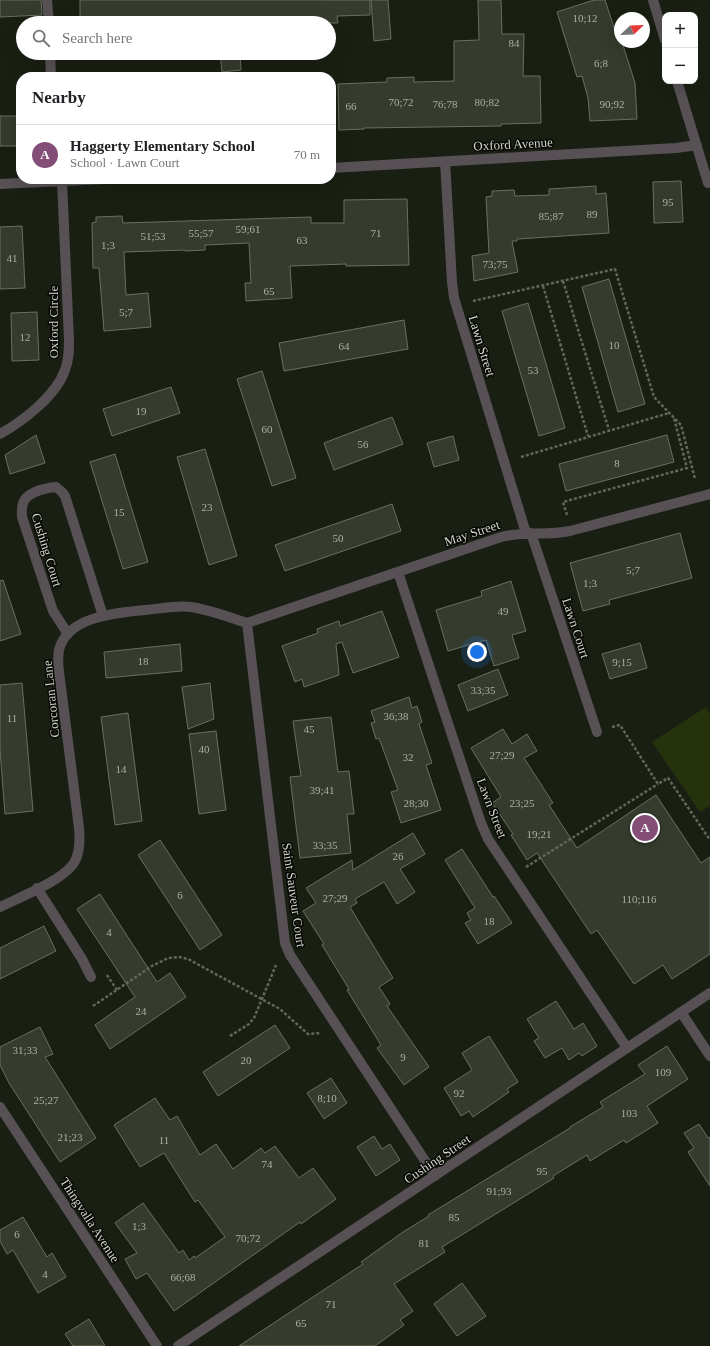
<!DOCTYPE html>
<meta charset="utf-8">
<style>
body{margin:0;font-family:Georgia,serif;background:#f6f6f6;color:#202124}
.controls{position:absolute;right:12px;top:12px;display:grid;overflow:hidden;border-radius:8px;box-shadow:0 4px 16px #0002}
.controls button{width:36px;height:36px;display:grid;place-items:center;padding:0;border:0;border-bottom:1px solid #e0e0e0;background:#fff;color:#202124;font:20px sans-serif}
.compass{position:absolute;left:614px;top:12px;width:36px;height:36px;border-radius:50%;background:#fff;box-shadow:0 4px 16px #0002;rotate:67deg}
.you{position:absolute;left:477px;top:652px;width:14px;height:14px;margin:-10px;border:3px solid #fff;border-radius:50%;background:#1a73e8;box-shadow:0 0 0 6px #1a73e833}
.badge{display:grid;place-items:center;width:26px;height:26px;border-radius:50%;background:#844e79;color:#fff;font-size:13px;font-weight:700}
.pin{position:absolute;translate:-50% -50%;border:2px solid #fff;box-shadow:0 1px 4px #0006}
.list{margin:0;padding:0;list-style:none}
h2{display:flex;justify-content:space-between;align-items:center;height:52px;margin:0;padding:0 16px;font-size:17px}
h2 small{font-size:13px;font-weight:400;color:#757577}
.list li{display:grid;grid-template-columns:26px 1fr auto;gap:12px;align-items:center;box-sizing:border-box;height:60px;padding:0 16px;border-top:1px solid #e0e0e0}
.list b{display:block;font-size:15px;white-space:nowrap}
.list p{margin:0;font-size:13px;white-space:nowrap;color:#757577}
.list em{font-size:13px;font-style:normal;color:#757577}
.icon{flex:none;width:22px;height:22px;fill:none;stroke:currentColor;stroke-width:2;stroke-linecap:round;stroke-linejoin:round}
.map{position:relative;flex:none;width:710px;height:1346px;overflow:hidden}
.search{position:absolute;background:#fff;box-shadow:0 4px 16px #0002;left:16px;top:16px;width:320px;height:44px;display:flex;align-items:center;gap:10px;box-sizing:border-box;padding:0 14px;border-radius:22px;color:#757577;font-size:15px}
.panel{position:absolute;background:#fff;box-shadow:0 4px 16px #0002;left:16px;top:72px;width:320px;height:112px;border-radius:16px}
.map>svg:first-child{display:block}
</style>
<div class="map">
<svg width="710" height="1346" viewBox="0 0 710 1346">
<rect width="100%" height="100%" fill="#1a1f13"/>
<path fill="#25320b" d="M 706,707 L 710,714 L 710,806 L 700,812 L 652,742 Z"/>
<path fill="#353b2d" stroke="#6a7061" d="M 0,0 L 41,0 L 42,15 L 0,17 Z
M 80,0 L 370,0 L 370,15 L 337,16 L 338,23 L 304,23 L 304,21 L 283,21 L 283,20 L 237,21 L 237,23 L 80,23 Z
M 371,0 L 388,0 L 391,39 L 374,41 Z
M 478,0 L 501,0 L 502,34 L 524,34 L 523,76 L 540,76 L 541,123 L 501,124 L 501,126 L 364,128 L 364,129 L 339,130 L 338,84 L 387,82 L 387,78 L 414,77 L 414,82 L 454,81 L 454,41 L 479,40 Z
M 594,0 L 605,0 L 618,40 L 620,39 L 620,42 L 622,42 L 635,83 L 637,119 L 590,121 L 588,98 L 582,76 L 577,77 L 557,12 Z
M 220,53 L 240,53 L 241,70 L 222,72 Z
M 0,116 L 18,116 L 19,146 L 0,146 Z
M 681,181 L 683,222 L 654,223 L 653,182 Z
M 596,186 L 596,194 L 606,193 L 609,233 L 517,239 L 517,241 L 512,241 L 518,272 L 474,281 L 472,256 L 489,253 L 486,197 L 492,196 L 492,191 L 514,190 L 515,196 L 549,195 L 549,189 Z
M 407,199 L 409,265 L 346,266 L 346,264 L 290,266 L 292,298 L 246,301 L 245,283 L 251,283 L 249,243 L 205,245 L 205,250 L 185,251 L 185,250 L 124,252 L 126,295 L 148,293 L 151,327 L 104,331 L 99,268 L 93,268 L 92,223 L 96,222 L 96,217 L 122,216 L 123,223 L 311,217 L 311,223 L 344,223 L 344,200 Z
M 22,226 L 25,288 L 0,289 L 0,227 Z
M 609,279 L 645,404 L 618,412 L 582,287 Z
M 528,303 L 565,428 L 539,436 L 502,311 Z
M 37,312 L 39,360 L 12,361 L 11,313 Z
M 404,320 L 408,349 L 284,371 L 279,343 Z
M 262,371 L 296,478 L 272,486 L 237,379 Z
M 171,387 L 180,413 L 112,436 L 103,409 Z
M 392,417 L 403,444 L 334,470 L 324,443 Z
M 36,435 L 45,463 L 10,474 L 5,455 Z
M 667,435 L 674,462 L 566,491 L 559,464 Z
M 453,436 L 459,460 L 434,467 L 427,443 Z
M 205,449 L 237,556 L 209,565 L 177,457 Z
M 115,454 L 148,562 L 123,569 L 90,462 Z
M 392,504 L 401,531 L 285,571 L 275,545 Z
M 680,533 L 692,578 L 609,600 L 610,604 L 583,611 L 570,563 Z
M 3,580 L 21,634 L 0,641 L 0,581 Z
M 511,581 L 526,631 L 512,635 L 519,658 L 494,666 L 486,640 L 448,651 L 436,610 L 482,596 L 481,591 Z
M 382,611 L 399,657 L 353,673 L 342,642 L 336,644 L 339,675 L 304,687 L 302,679 L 295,682 L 282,646 L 318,633 L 317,629 L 339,621 L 340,626 Z
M 640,643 L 647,668 L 610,679 L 602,654 Z
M 180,644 L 182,671 L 106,678 L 104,652 Z
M 498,669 L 508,695 L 468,711 L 458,685 Z
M 22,683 L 33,811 L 5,814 L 0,750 L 0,685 Z
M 210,683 L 214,719 L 188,729 L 182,687 Z
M 409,697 L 412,708 L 417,706 L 422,722 L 419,724 L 432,763 L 426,765 L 441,810 L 401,823 L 391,792 L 398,790 L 379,738 L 376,739 L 371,723 L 375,722 L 371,711 Z
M 128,713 L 142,821 L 115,825 L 101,717 Z
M 331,717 L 338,772 L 349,771 L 354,814 L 347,814 L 351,853 L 300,858 L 290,777 L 301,776 L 293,721 Z
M 503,729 L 512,744 L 527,734 L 537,751 L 524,758 L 553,803 L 549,805 L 577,848 L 656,795 L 701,863 L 710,857 L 710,954 L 672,979 L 663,965 L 634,984 L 597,930 L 591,934 L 537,853 L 527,860 L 511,835 L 513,834 L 492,803 L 501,797 L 471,748 Z
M 216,731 L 226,810 L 199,814 L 189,734 Z
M 413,833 L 425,854 L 400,869 L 415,892 L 397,904 L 384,882 L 355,899 L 357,903 L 350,907 L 393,978 L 379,987 L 390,1004 L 387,1006 L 429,1067 L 404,1085 L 377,1048 L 381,1045 L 347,990 L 349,989 L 322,945 L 324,944 L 303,911 L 316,903 L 306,888 L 352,860 L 353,870 Z
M 160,840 L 222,935 L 200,950 L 138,855 Z
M 462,849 L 493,897 L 494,896 L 512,923 L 478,944 L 465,923 L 471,920 L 467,913 L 475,908 L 445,860 Z
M 100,894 L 157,982 L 170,973 L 186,997 L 110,1049 L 95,1025 L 135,997 L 77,909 Z
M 44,926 L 56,951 L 0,979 L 0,948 Z
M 556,1001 L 574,1029 L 583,1023 L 597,1046 L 582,1056 L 579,1053 L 569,1060 L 562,1048 L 545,1058 L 534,1041 L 539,1038 L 527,1019 Z
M 275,1025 L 290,1048 L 218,1096 L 203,1072 Z
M 40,1027 L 53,1054 L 45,1057 L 96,1138 L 60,1162 L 9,1083 L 0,1065 L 0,1047 Z
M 489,1036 L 518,1082 L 507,1089 L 509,1092 L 473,1117 L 469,1111 L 461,1116 L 444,1088 L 472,1070 L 462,1053 Z
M 667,1046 L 688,1079 L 647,1106 L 658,1123 L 626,1143 L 624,1140 L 590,1161 L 587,1155 L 553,1176 L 554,1178 L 442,1247 L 445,1252 L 394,1284 L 413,1311 L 400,1320 L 404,1325 L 375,1346 L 239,1346 L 363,1264 L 361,1262 L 403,1232 L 429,1216 L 428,1215 L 570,1128 L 570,1127 L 603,1107 L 600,1102 L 645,1074 L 638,1065 Z
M 331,1078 L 347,1103 L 324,1119 L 307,1093 Z
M 155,1098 L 170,1120 L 177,1116 L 200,1155 L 216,1144 L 233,1169 L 261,1148 L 265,1153 L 275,1146 L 299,1178 L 313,1168 L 336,1199 L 301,1224 L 300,1222 L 174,1311 L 147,1273 L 136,1279 L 125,1259 L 137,1253 L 115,1223 L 143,1203 L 179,1253 L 183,1250 L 189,1260 L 194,1256 L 195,1258 L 225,1237 L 198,1200 L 195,1202 L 164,1153 L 140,1167 L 114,1125 Z
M 699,1124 L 708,1138 L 710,1137 L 710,1186 L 688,1152 L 694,1148 L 684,1133 Z
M 374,1136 L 382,1149 L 390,1144 L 400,1160 L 376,1176 L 357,1147 Z
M 23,1217 L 47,1257 L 52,1253 L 66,1277 L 38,1293 L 13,1250 L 7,1254 L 0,1241 L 0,1230 Z
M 462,1283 L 486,1316 L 457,1336 L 434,1304 Z
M 89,1319 L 105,1346 L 73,1346 L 65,1334 Z"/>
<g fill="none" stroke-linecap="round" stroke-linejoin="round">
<path stroke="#62675c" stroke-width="2.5" stroke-dasharray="3 2" stroke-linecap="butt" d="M 563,281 L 609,430
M 543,286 L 588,436
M 473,301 L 615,269 L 654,397 L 681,425 L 695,479
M 521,457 L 669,413
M 567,515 L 563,502 L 687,468 L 674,418
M 612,727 L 620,725 L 658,784 L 668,778 L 710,840
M 526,867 L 658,784
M 107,975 L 117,990
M 93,1006 L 152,966 L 168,958 L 179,957 L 188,959 L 280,1009 L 308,1034 L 321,1033
M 230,1036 L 249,1024 L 254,1018 L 276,965"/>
<path stroke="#575155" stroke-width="10" d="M 47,0 L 49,23
M 653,0 L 665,40
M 50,53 L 51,77
M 677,81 L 708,183
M 445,161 L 452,282 L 454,298 L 526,533
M 331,168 L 676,148 L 697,145
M 0,184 L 106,179
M 0,434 C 23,421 56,396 65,370 C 69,360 69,350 69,340 L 62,181
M 531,533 L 597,732
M 398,572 L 481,823 L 488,839 L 627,1048
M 247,623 L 285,943 L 290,955 L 435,1176
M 247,623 L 501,537 C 525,531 546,536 570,531 L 710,494
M 68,634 L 53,611 L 22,517 C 21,501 24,496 40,490 C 45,489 50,487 56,487 L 62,492 L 65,496 L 103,616
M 37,888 L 82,959 L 91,977
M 0,907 C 20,897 68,879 76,859 C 80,849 80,838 79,828 L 59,672 C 58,665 58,657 59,650 C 67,616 117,613 145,610 C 160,609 176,605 191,607 C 210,610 229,617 247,623
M 681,1012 L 710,1056
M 0,1107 L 157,1346
M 178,1346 L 710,993"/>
</g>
<g text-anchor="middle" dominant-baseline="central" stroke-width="3" stroke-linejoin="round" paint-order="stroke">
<g font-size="11" fill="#abafa5">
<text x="585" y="18">10;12</text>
<text x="514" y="43">84</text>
<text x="601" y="63">6;8</text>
<text x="401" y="102">70;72</text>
<text x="487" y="102">80;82</text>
<text x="445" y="104">76;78</text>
<text x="612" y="104">90;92</text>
<text x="351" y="106">66</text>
<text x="668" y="202">95</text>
<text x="592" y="214">89</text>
<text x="551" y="216">85;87</text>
<text x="248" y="229">59;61</text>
<text x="201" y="233">55;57</text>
<text x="376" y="233">71</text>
<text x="153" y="236">51;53</text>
<text x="302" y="240">63</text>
<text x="108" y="245">1;3</text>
<text x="12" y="258">41</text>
<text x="495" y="264">73;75</text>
<text x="269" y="291">65</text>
<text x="126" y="312">5;7</text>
<text x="25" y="337">12</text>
<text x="614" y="345">10</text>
<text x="344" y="346">64</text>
<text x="533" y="370">53</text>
<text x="141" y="411">19</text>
<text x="267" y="429">60</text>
<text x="363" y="444">56</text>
<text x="617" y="463">8</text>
<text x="207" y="507">23</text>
<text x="119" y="512">15</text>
<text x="338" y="538">50</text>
<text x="633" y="570">5;7</text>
<text x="590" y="583">1;3</text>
<text x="503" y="611">49</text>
<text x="143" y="661">18</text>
<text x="622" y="662">9;15</text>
<text x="483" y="690">33;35</text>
<text x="396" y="716">36;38</text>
<text x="12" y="718">11</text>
<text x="309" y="729">45</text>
<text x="204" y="749">40</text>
<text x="502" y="755">27;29</text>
<text x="408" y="757">32</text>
<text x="121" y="769">14</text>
<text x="322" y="790">39;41</text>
<text x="416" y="803">28;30</text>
<text x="522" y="803">23;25</text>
<text x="539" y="834">19;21</text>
<text x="325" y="845">33;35</text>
<text x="398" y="856">26</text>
<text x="180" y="895">6</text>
<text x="335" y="898">27;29</text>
<text x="639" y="899">110;116</text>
<text x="489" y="921">18</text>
<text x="109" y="932">4</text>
<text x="141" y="1011">24</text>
<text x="25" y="1050">31;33</text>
<text x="403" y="1057">9</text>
<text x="246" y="1060">20</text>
<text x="663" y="1072">109</text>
<text x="459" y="1093">92</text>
<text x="327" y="1098">8;10</text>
<text x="46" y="1100">25;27</text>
<text x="629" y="1113">103</text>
<text x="70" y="1137">21;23</text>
<text x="164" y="1140">11</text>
<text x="267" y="1164">74</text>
<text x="542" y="1171">95</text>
<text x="499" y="1191">91;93</text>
<text x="454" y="1217">85</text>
<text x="139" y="1226">1;3</text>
<text x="17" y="1234">6</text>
<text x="248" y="1238">70;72</text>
<text x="424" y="1243">81</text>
<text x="45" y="1274">4</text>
<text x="183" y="1277">66;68</text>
<text x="331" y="1304">71</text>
<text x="301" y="1323">65</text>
</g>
<g font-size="13" fill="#d2d6cd" stroke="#070804">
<text transform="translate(513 144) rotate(-3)">Oxford Avenue</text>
<text transform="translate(53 322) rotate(-90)">Oxford Circle</text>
<text transform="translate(482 346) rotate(73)">Lawn Street</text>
<text transform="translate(472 533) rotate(-18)">May Street</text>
<text transform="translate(47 550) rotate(73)">Cushing Court</text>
<text transform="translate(576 628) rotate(72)">Lawn Court</text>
<text transform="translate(51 699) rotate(-96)">Corcoran Lane</text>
<text transform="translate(492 808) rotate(69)">Lawn Street</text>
<text transform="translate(294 895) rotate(82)">Saint Sauveur Court</text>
<text transform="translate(437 1159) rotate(-34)">Cushing Street</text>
<text transform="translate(90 1220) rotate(57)">Thingvalla Avenue</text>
</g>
</g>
</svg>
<div class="controls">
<button>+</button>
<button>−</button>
</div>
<svg class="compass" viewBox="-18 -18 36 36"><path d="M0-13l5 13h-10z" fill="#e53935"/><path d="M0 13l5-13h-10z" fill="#757577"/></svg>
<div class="you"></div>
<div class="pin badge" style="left:645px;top:828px">A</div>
<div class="search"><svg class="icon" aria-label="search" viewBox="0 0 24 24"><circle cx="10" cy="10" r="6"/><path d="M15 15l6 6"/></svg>Search here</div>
<section class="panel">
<h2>Nearby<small></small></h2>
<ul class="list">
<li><span class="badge">A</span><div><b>Haggerty Elementary School</b><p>School · Lawn Court</p></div><em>70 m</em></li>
</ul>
</section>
</div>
